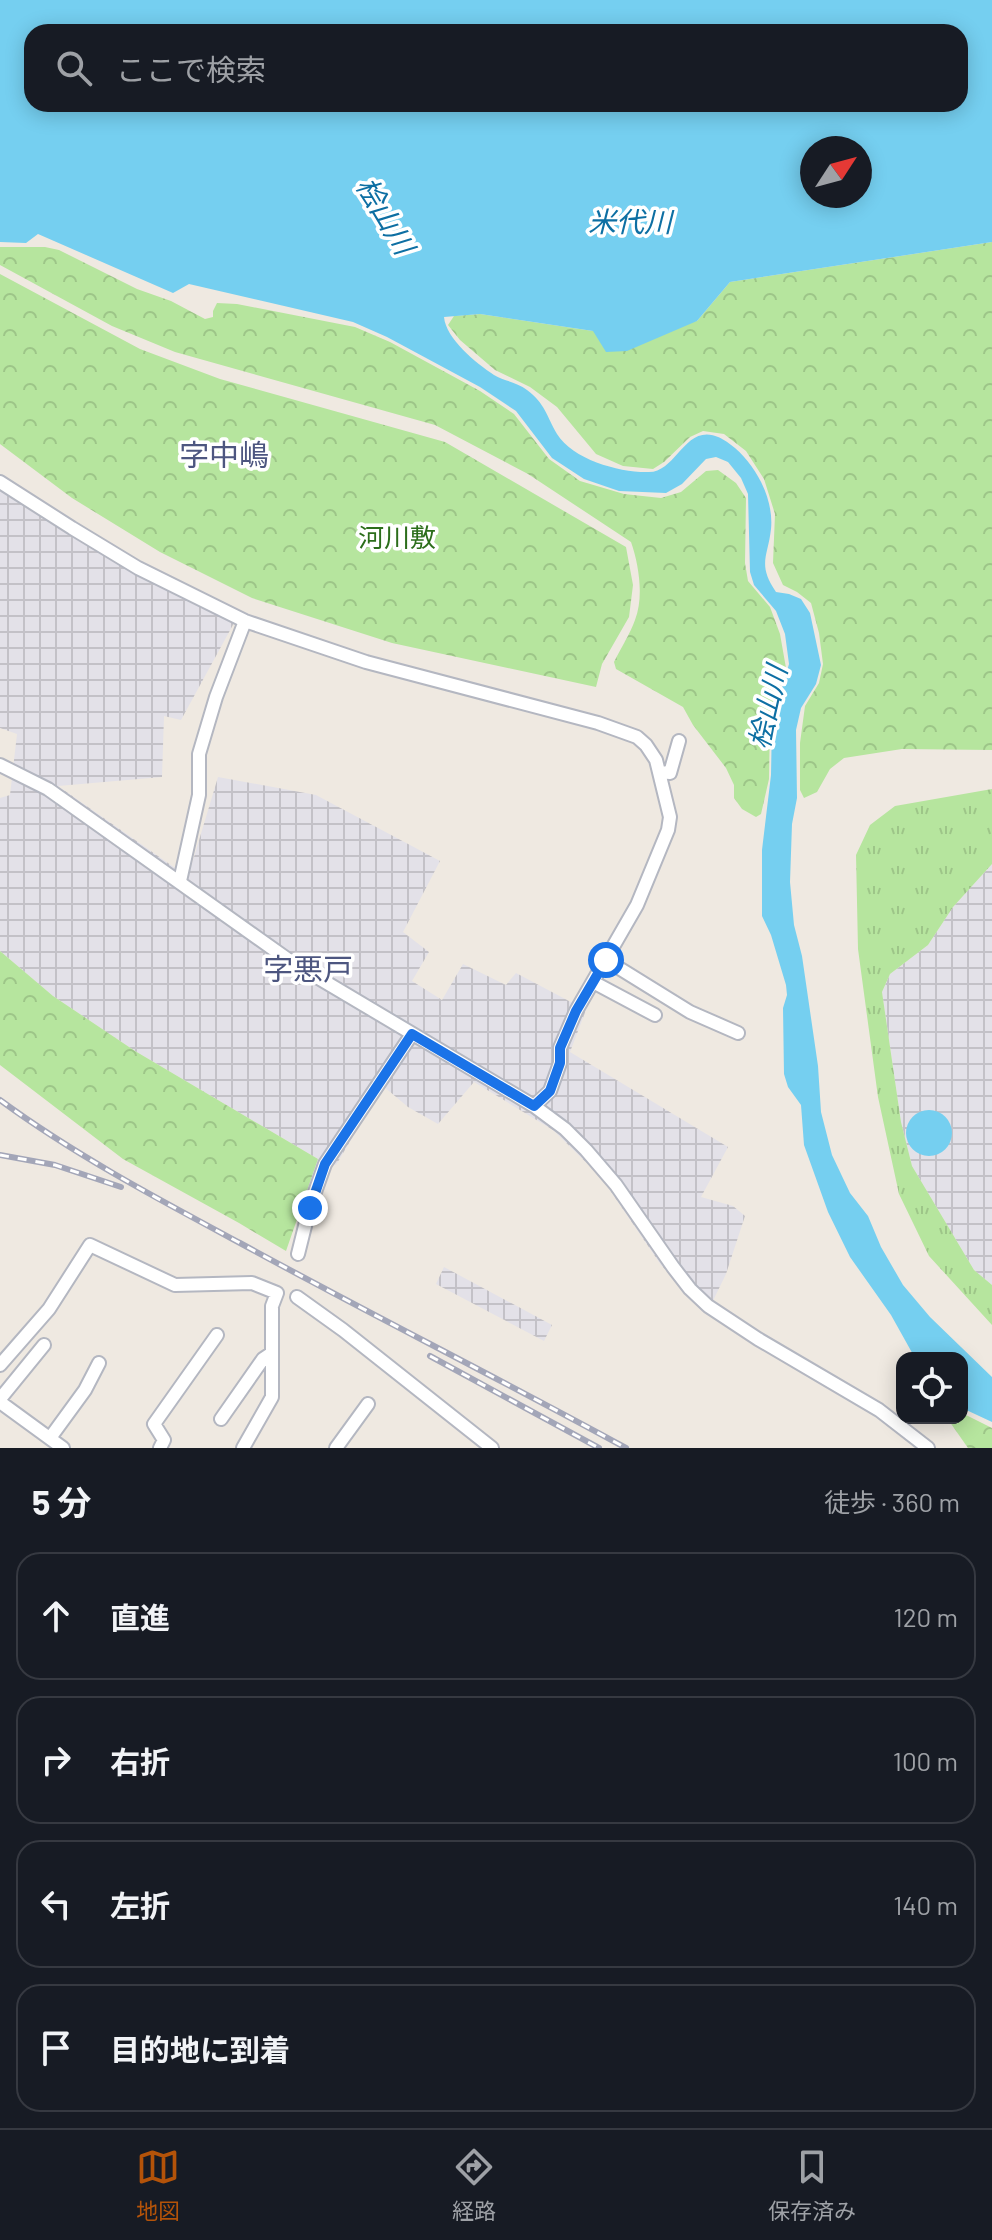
<!DOCTYPE html>
<html lang="ja">
<meta charset="utf-8">
<style>
body{margin:0;font-family:Barlow,"Noto Sans JP",sans-serif;background:#20242c;color:#f1f3f6}
.controls{position:absolute;right:24px;bottom:24px;display:grid;overflow:hidden;border-radius:16px;box-shadow:0 4px 20px #0003}
.controls button{width:72px;height:72px;display:grid;place-items:center;padding:0;border:0;border-bottom:2px solid #363941;background:#171b24;color:#f1f3f6;font:40px sans-serif}
.compass{position:absolute;left:800px;top:136px;width:72px;height:72px;border-radius:50%;background:#171b24;box-shadow:0 4px 20px #0003;rotate:54deg}
.stop{position:absolute;width:24px;height:24px;margin:-18px;border:6px solid #1a73e8;border-radius:50%;background:#fff}
.stop.end{background:#1a73e8;border-color:#fff;box-shadow:0 2px 8px #0008}
.list{margin:0;padding:0;list-style:none}
h2{display:flex;justify-content:space-between;align-items:center;height:104px;margin:0;padding:0 32px;font-size:34px}
h2 small{font-size:26px;font-weight:400;color:#9ea1a6}
.list li{display:grid;grid-template-columns:52px 1fr auto;gap:24px;align-items:center;box-sizing:border-box;height:128px;margin:0 16px 16px;padding:0 16px;border:2px solid #363941;border-radius:24px}
.list b{display:block;font-size:30px;white-space:nowrap}
.list em{font-size:26px;font-style:normal;color:#9ea1a6}
.icon{flex:none;width:44px;height:44px;fill:none;stroke:currentColor;stroke-width:2;stroke-linecap:round;stroke-linejoin:round}
.map{position:relative;flex:none;width:992px;height:1448px;overflow:hidden}
.search{position:absolute;background:#171b24;box-shadow:0 4px 20px #0003;left:24px;right:24px;top:24px;height:88px;display:flex;align-items:center;gap:20px;box-sizing:border-box;padding:0 28px;border-radius:24px;color:#9ea1a6;font-size:30px}
.sheet{height:680px;background:#171b24}
nav{display:flex;justify-content:space-around;align-items:center;box-sizing:border-box;height:112px;border-top:2px solid #363941;background:#171b24;font-size:22px;color:#9ea1a6}
nav a{display:grid;justify-items:center;gap:4px}
nav .on{color:#b45309}
.map>svg:first-child{display:block}
</style>
<div class="map">
<svg width="992" height="1448" viewBox="0 0 992 1448">
<defs>
<pattern id="industrial-grid" width="8" height="8" patternUnits="userSpaceOnUse" patternTransform="scale(2)"><rect width="8" height="8" fill="#e3e1e8"/><path d="M0 4h8M4 0v8" fill="none" stroke="#c3c1c7"/></pattern>
<pattern id="grass-tufts" width="24" height="20" patternUnits="userSpaceOnUse" patternTransform="scale(2)"><rect width="24" height="20" fill="#b6e59e"/><path d="M3 7l-1-3M5 7V3M7 7l1-3M15 17l-1-3M17 17v-4M19 17l1-3" fill="none" stroke="#9dc588"/></pattern>
<pattern id="forest-crowns" width="20" height="18" patternUnits="userSpaceOnUse" patternTransform="scale(2)"><rect width="20" height="18" fill="#b6e59e"/><path d="M2 6a3 3 0 1 1 6 0M12 15a3 3 0 1 1 6 0" fill="none" stroke="#9dc588"/></pattern>
</defs>
<rect width="100%" height="100%" fill="#efe9e1"/>
<path fill="url(#industrial-grid)" d="M 0,474 L 110,546 L 234,623 L 181,720 L 164,716 L 162,777 L 58,786 L 188,877 L 218,777 L 316,795 L 440,861 L 403,932 L 429,952 L 412,981 L 442,1000 L 463,964 L 506,985 L 516,973 L 586,1010 L 570,1052 L 728,1147 L 701,1197 L 733,1206 L 745,1216 L 726,1274 L 707,1313 L 661,1265 L 601,1177 L 553,1130 L 474,1082 L 438,1124 L 408,1107 L 383,1086 L 336,1165 L 318,1159 L 135,1051 L 53,996 L 0,951 L 0,798 L 10,795 L 17,734 L 0,728 Z
M 992,864 L 992,1285 L 974,1270 L 912,1166 L 901,1122 L 882,992 L 890,974 L 928,945 L 953,907 Z
M 444,1267 L 552,1325 L 544,1341 L 436,1284 Z"/>
<path fill="url(#grass-tufts)" d="M 992,789 L 992,864 L 953,907 L 928,945 L 890,974 L 882,992 L 901,1122 L 912,1166 L 974,1270 L 992,1285 L 992,1325 L 929,1256 L 899,1194 L 878,1097 L 858,949 L 856,855 L 870,825 L 895,806 Z"/>
<path fill="url(#forest-crowns)" d="M 992,242 L 992,750 L 902,749 L 844,758 L 830,769 L 817,792 L 804,798 L 800,790 L 800,743 L 805,706 L 819,683 L 823,664 L 819,633 L 811,603 L 797,592 L 783,585 L 773,563 L 775,514 L 764,479 L 746,451 L 724,434 L 703,431 L 690,437 L 664,462 L 653,469 L 623,466 L 596,454 L 557,407 L 530,387 L 495,370 L 460,340 L 448,325 L 454,316 L 480,314 L 593,331 L 697,321 L 730,282 Z
M 0,247 L 45,247 L 59,250 L 137,289 L 171,301 L 205,319 L 213,317 L 213,311 L 217,303 L 237,304 L 355,327 L 390,342 L 480,391 L 514,414 L 549,459 L 580,481 L 624,494 L 661,498 L 681,492 L 706,471 L 718,470 L 736,483 L 746,498 L 745,563 L 748,581 L 770,607 L 780,634 L 786,668 L 770,721 L 769,779 L 761,814 L 756,817 L 742,809 L 734,798 L 734,785 L 726,768 L 693,725 L 683,707 L 616,669 L 614,662 C 621,648 630,634 635,620 C 644,597 639,565 631,542 L 528,474 L 435,425 L 175,352 L 112,326 L 0,265 Z
M 0,274 L 140,349 L 220,379 L 445,442 L 626,547 L 633,585 L 629,617 L 602,664 L 596,687 L 392,643 L 252,598 L 160,552 L 72,498 L 0,444 Z
M 0,951 L 53,996 L 135,1051 L 318,1159 L 286,1251 L 239,1223 L 123,1159 L 0,1065 Z
M 962,1413 L 992,1428 L 992,1448 L 968,1448 L 947,1418 L 962,1418 Z"/>
<path fill="#75cff0" fill-rule="evenodd" d="M 0,0 L 992,0 L 992,242 L 730,282 L 697,321 L 627,351 L 606,352 L 593,331 L 480,314 L 444,317 C 446,339 476,363 494,375 C 504,381 517,382 527,390 C 545,403 547,417 557,434 C 573,460 621,473 649,472 C 681,472 687,407 735,448 C 757,467 774,500 771,529 C 768,557 757,564 776,592 L 789,594 L 801,599 L 810,613 L 821,665 L 816,684 L 801,708 L 796,730 L 797,798 L 792,824 L 790,882 L 794,925 L 802,956 L 818,1066 L 821,1112 L 832,1155 L 850,1193 L 868,1216 L 881,1247 L 903,1285 L 930,1317 L 992,1377 L 992,1422 L 962,1408 L 962,1358 L 915,1358 L 891,1315 L 850,1257 L 828,1212 L 804,1145 L 801,1105 L 788,1087 L 784,1074 L 783,1008 L 787,995 L 786,985 L 771,935 L 762,916 L 762,850 L 771,775 L 772,722 L 789,664 L 785,634 L 776,611 L 754,585 L 750,572 L 748,494 L 741,478 L 728,462 L 716,457 L 706,459 L 682,484 L 666,493 L 619,491 L 584,479 L 552,458 L 516,411 L 480,387 L 387,337 L 353,322 L 189,284 L 173,293 L 38,234 L 26,243 L 0,242 ZM 32,32 L 960,32 L 960,104 L 32,104 ZM 812,148 L 860,148 L 860,196 L 812,196 Z
M906 1133a23 23 0 1 1 46 0a23 23 0 1 1-46 0Z"/>
<g fill="none" stroke-linecap="round" stroke-linejoin="round">
<defs>
<path id="minor" d="M 0,482 L 72,528 L 138,568 L 245,621 L 366,662 L 598,723 L 637,737 L 646,745 L 656,760 L 670,817 L 668,830 L 637,905 L 576,1011 L 560,1048 L 560,1063 L 550,1091 L 534,1106
M 0,765 L 48,789 L 290,961 L 534,1106 L 565,1129 L 586,1150 L 616,1185 L 673,1267 L 690,1289 L 708,1306 L 758,1339 L 879,1410 L 928,1448
M 660,772 L 670,773 L 679,741
M 180,881 L 199,795 L 199,754 L 216,697 L 245,621
M 606,960 L 690,1012 L 738,1033
M 593,982 L 655,1015
M 298,1254 L 310,1206 L 325,1164 L 412,1034
M 297,1297 L 343,1330 L 492,1448
M 0,1365 L 49,1309 L 90,1245 L 175,1285 L 252,1283 L 277,1293 L 272,1306 L 272,1397 L 243,1448
M 0,1399 L 44,1345
M 0,1402 L 63,1448
M 221,1419 L 263,1359 L 272,1353
M 50,1438 L 85,1390 L 99,1363
M 160,1448 L 164,1440 L 154,1424 L 217,1335
M 336,1448 L 368,1404"/>
</defs>
<use href="#minor" stroke="#b4b7c1" stroke-width="16"/>
<use href="#minor" stroke="#fff" stroke-width="12"/>
<defs>
<path id="rail" d="M 0,1100 C 75,1155 158,1199 240,1243 C 368,1313 498,1378 626,1448
M 0,1155 L 55,1165 L 121,1187
M 430,1356 L 599,1448"/>
</defs>
<use href="#rail" stroke="#a3a6b8" stroke-width="6"/>
<use href="#rail" stroke="#fff" stroke-width="3" stroke-dasharray="9" stroke-linecap="butt"/>
</g>
<g fill="none" stroke-linecap="round" stroke-linejoin="round">
<path stroke="#1a73e8" stroke-width="10" d="M 310,1208 L 325,1164 L 412,1034 L 534,1106 L 550,1091 L 560,1063 L 560,1048 L 576,1011 L 606,960"/>
</g>
<g text-anchor="middle" dominant-baseline="central" stroke-width="7" stroke-linejoin="round" paint-order="stroke">
<g font-size="26" fill="#2c6e1b" stroke="#fff">
<text x="397" y="536">河川敷</text>
</g>
<g font-size="28" font-style="italic" fill="#0d6fa3" stroke="#fff">
<text transform="translate(386 215) rotate(59)">桧山川</text>
<text x="630" y="221">米代川</text>
<text transform="translate(767 707) rotate(-77)">桧山川</text>
</g>
<g font-size="30" fill="#4d5680" stroke="#fff">
<text x="224" y="454">字中嶋</text>
<text x="308" y="968">字悪戸</text>
</g>
</g>
</svg>
<div class="controls">
<button><svg class="icon" aria-label="locate" viewBox="0 0 24 24"><circle cx="12" cy="12" r="6"/><path d="M12 2v4M12 18v4M2 12h4M18 12h4"/></svg></button>
</div>
<svg class="compass" viewBox="-18 -18 36 36"><path d="M0-13l5 13h-10z" fill="#e53935"/><path d="M0 13l5-13h-10z" fill="#9ea1a6"/></svg>
<div class="stop" style="left:606px;top:960px"></div>
<div class="stop end" style="left:310px;top:1208px"></div>
<div class="search"><svg class="icon" aria-label="search" viewBox="0 0 24 24"><circle cx="10" cy="10" r="6"/><path d="M15 15l6 6"/></svg>ここで検索</div>
</div>
<section class="sheet">
<h2>5 分<small>徒歩 · 360 m</small></h2>
<ul class="list">
<li><svg class="icon" aria-label="ahead" viewBox="0 0 24 24"><path d="M12 20V5M6 11l6-6 6 6"/></svg><div><b>直進</b></div><em>120 m</em></li>
<li><svg class="icon" aria-label="right" viewBox="0 0 24 24"><path d="M7 20v-9h11M14 6l5 5-5 5"/></svg><div><b>右折</b></div><em>100 m</em></li>
<li><svg class="icon" aria-label="left" viewBox="0 0 24 24"><path d="M17 20v-9H6M10 6l-5 5 5 5"/></svg><div><b>左折</b></div><em>140 m</em></li>
<li><svg class="icon" aria-label="arrive" viewBox="0 0 24 24"><path d="M6 21V4h12l-3 4 3 4H6"/></svg><div><b>目的地に到着</b></div></li>
</ul>
</section>
<nav>
<a class="on"><svg class="icon" aria-label="map" viewBox="0 0 24 24"><path d="M3 6l6-2 6 2 6-2v14l-6 2-6-2-6 2zM9 4v14M15 6v14"/></svg>地図</a>
<a><svg class="icon" aria-label="directions" viewBox="0 0 24 24"><path d="M12 3l9 9-9 9-9-9zM9 14v-3h6M13 9l2 2-2 2"/></svg>経路</a>
<a><svg class="icon" aria-label="saved" viewBox="0 0 24 24"><path d="M7 4h10v16l-5-4-5 4z"/></svg>保存済み</a>
</nav>
